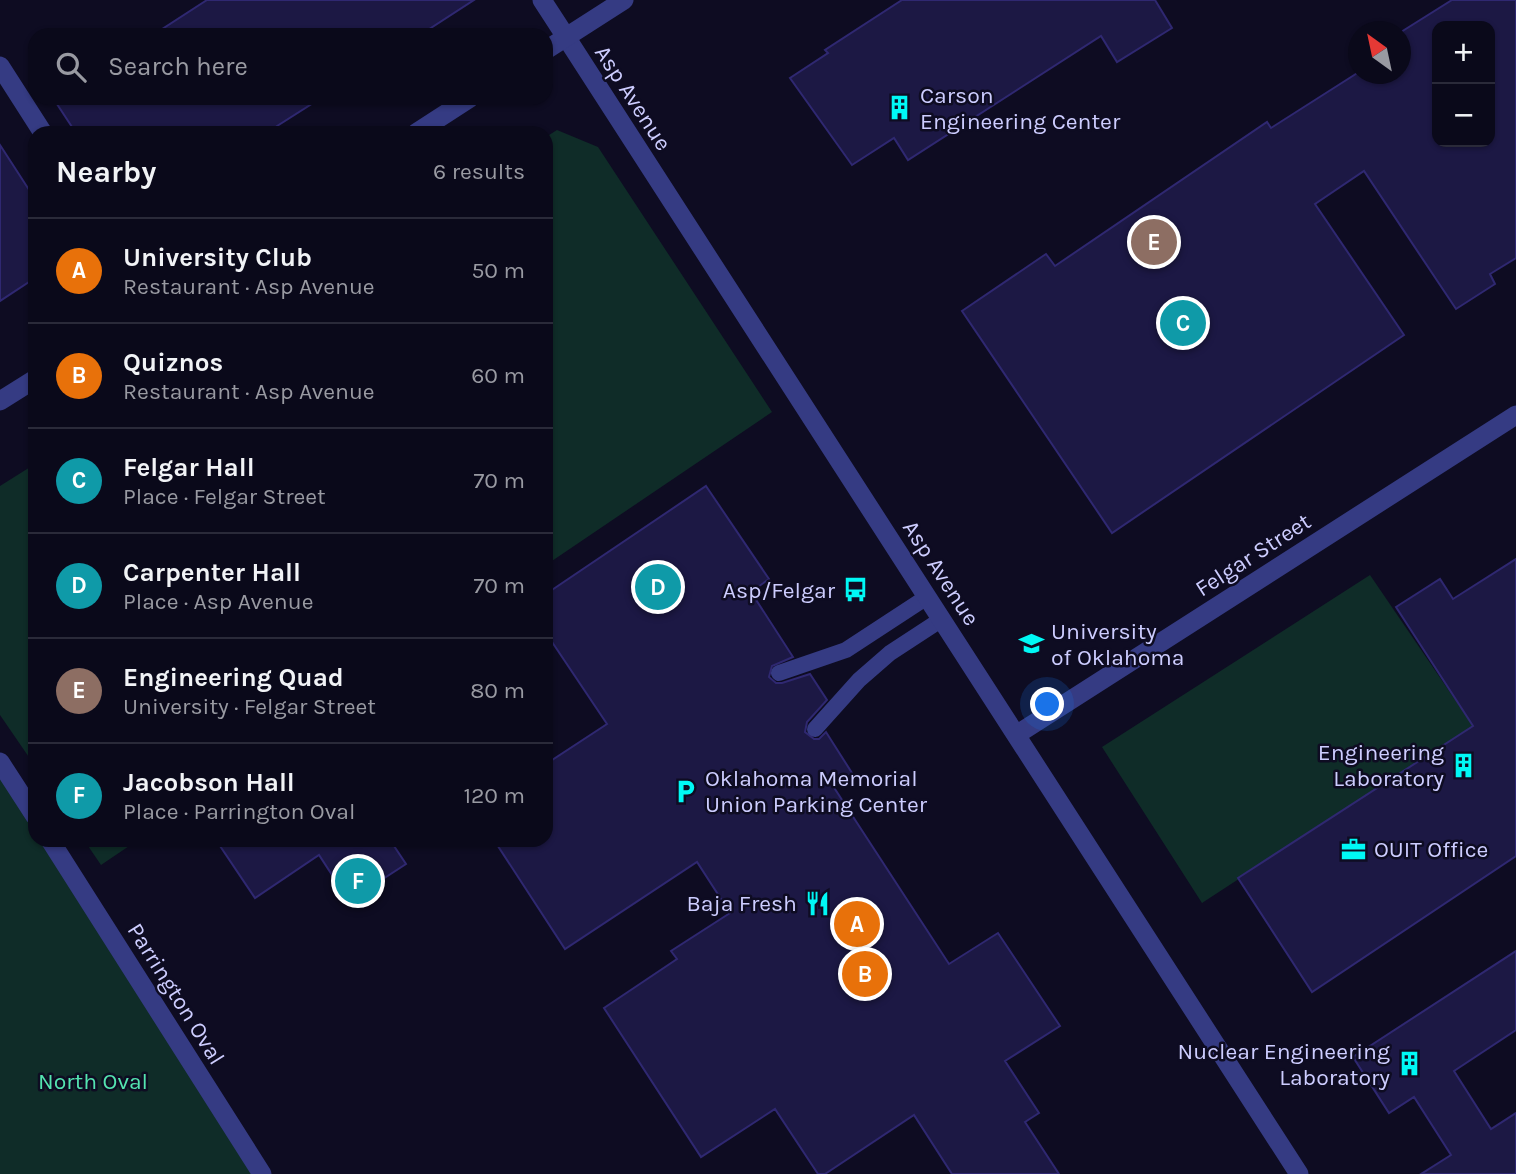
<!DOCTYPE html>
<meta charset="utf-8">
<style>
body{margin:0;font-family:Karla,sans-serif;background:#181727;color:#f1f3f6}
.controls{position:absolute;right:21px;top:21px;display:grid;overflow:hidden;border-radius:14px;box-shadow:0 2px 5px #0004}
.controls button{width:63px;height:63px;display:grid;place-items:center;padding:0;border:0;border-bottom:2px solid #2a2a39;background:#0a091a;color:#f1f3f6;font:35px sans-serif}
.compass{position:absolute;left:1348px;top:21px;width:63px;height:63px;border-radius:50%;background:#0a091a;box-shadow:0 2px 5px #0004;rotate:327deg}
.you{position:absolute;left:1048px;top:705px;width:24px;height:24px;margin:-18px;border:5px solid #fff;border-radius:50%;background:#1a73e8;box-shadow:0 0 0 10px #1a73e833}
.badge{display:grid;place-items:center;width:46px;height:46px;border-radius:50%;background:#0b8043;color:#fff;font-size:23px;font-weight:700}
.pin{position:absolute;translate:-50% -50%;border:4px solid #fff;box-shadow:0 2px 7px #0006}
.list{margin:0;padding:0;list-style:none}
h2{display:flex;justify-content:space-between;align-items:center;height:91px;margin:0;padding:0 28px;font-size:30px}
h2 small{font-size:23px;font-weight:400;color:#999aa2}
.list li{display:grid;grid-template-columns:46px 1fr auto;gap:21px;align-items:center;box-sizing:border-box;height:105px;padding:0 28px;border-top:2px solid #2a2a39}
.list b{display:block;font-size:26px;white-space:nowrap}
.list p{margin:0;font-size:23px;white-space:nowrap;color:#999aa2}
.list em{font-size:23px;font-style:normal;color:#999aa2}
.icon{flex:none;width:38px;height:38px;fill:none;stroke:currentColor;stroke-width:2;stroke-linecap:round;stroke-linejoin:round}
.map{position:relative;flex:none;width:1516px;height:1174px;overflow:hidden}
.search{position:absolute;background:#0a091a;box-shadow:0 2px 5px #0004;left:28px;top:28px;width:525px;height:77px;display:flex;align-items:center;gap:18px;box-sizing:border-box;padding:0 24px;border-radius:21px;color:#999aa2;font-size:26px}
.panel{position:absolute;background:#0a091a;box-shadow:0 2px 5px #0004;left:28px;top:126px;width:525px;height:721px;border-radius:21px}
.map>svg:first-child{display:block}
</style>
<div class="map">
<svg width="1516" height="1174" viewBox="0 0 1516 1174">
<rect width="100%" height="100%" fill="#0e0c22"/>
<path fill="#0f2c28" d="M 557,130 L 598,147 L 772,412 L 546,565 L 546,137 Z
M 35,464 L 35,766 L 0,715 L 0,486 Z
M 1370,575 L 1473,726 L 1202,903 L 1102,747 Z
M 0,762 L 35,816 L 35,840 L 50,840 L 262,1174 L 0,1174 Z
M 84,840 L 138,840 L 101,865 Z"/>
<path fill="#1c1844" stroke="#2f2871" stroke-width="2" fill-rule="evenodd" d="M 207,0 L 474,0 L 420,35 L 153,35 Z
M 902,0 L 1155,0 L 1172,28 L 1117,62 L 1101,36 L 908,160 L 894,138 L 852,165 L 790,78 L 828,53 L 825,50 Z
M 1452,0 L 1516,0 L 1516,258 L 1490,274 L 1495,284 L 1456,309 L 1364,171 L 1315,204 L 1404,335 L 1112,533 L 962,311 L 1046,254 L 1055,266 L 1267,122 L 1271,128 L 1359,72 L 1401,74 L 1401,32 ZM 1437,26 L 1490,26 L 1490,142 L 1437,142 Z
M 53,98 L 321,98 L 266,133 L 76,133 Z
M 0,145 L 35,199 L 35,278 L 0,301 Z
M 706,486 L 769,579 L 751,592 L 793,657 L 772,666 L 769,677 L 776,683 L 782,683 L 810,674 L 827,700 L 807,722 L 805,732 L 814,739 L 819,739 L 826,732 L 852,773 L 833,786 L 949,964 L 998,933 L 1060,1026 L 1005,1061 L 1039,1113 L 1025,1122 L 1059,1174 L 952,1174 L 914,1115 L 825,1174 L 818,1174 L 775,1109 L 701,1157 L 604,1008 L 677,959 L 671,951 L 730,913 L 697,862 L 565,949 L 494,840 L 546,840 L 546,764 L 607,724 L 546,633 L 546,594 Z
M 1516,559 L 1516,856 L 1312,992 L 1238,878 L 1473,726 L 1396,607 L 1440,579 L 1453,599 Z
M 216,840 L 390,840 L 406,864 L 349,901 L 319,855 L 255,898 Z
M 1516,951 L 1516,1030 L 1454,1071 L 1491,1129 L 1516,1113 L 1516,1174 L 1421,1174 L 1451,1155 L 1414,1097 L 1389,1113 L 1353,1057 Z"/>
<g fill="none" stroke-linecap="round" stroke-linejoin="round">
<path stroke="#353b83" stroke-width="16" d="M 779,673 L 846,650 L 927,597
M 815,729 L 859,680 L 890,653 L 942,619"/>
<path stroke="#353b83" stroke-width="19" d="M 566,37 L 1299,1174
M 0,66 L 43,133
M 1016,735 L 1516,415
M 0,762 L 35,816
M 50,840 L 262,1174"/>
<path stroke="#353b83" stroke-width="19" d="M 542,0 L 566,37
M 546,50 L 624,0
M 416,133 L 470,98
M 0,401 L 35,379"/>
</g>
<defs>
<symbol id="building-bare" viewBox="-9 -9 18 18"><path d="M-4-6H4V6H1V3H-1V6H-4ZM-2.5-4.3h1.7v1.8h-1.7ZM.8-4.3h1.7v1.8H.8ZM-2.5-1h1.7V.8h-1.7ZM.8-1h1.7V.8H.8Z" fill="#00f8f5" stroke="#0e0c22" stroke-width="2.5" paint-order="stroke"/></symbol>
<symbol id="bus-bare" viewBox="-9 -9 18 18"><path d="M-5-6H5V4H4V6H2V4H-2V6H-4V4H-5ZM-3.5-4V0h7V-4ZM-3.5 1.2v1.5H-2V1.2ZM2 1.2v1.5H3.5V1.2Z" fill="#00f8f5" stroke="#0e0c22" stroke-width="2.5" paint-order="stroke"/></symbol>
<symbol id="university-bare" viewBox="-9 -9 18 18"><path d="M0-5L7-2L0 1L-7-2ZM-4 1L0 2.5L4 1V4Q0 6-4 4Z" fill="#00f8f5" stroke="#0e0c22" stroke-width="2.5" paint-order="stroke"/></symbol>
<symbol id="parking-bare" viewBox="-9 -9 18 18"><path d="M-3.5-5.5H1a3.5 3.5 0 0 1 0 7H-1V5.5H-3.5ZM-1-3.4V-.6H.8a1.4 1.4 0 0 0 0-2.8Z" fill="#00f8f5" stroke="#0e0c22" stroke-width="2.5" paint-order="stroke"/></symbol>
<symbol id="office-bare" viewBox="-9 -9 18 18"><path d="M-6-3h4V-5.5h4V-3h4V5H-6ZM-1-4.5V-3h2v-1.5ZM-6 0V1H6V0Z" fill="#00f8f5" stroke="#0e0c22" stroke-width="2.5" paint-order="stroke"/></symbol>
<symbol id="restaurant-bare" viewBox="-9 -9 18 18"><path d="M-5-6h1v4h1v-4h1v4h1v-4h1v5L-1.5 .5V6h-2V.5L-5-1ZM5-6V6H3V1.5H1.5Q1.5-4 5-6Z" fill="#00f8f5" stroke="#0e0c22" stroke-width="2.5" paint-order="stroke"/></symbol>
</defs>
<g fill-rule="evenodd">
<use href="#building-bare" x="882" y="90" width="35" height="35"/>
<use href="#bus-bare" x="838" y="572" width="35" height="35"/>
<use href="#university-bare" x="1014" y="626" width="35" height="35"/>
<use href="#building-bare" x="1446" y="748" width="35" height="35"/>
<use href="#parking-bare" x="668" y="774" width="35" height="35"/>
<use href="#office-bare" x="1336" y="832" width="35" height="35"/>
<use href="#restaurant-bare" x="800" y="886" width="35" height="35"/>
<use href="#building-bare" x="1392" y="1046" width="35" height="35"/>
</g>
<g text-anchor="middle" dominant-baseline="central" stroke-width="5" stroke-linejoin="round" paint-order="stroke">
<g font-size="23" fill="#cdcdff" stroke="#0e0c22" text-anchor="start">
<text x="920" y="95">Carson<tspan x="920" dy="26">Engineering Center</tspan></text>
<text x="835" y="590" text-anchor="end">Asp/Felgar</text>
<text x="1051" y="631">University<tspan x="1051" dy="26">of Oklahoma</tspan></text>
<text x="1444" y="752" text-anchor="end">Engineering<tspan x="1444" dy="26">Laboratory</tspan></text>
<text x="705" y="778">Oklahoma Memorial<tspan x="705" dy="26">Union Parking Center</tspan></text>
<text x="1374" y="849">OUIT Office</text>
<text x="797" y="903" text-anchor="end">Baja Fresh</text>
<text x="1390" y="1051" text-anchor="end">Nuclear Engineering<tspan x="1390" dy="26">Laboratory</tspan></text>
</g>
<g font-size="23" fill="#cdcdff" stroke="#0e0c22">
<text transform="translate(633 98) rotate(57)">Asp Avenue</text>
<text transform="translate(1253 555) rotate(-33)">Felgar Street</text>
<text transform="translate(941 573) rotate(57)">Asp Avenue</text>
<text transform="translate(176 994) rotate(58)">Parrington Oval</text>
</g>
<g font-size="23" fill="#54e4b0" stroke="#0e0c22">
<text x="93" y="1081">North Oval</text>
</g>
</g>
</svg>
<div class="controls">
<button>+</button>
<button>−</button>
</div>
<svg class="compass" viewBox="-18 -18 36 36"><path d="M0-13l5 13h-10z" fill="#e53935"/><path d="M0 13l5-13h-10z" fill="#999aa2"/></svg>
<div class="you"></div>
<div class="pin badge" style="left:857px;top:924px;background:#e8710a">A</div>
<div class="pin badge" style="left:865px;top:974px;background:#e8710a">B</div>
<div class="pin badge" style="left:1183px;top:323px;background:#0f9aa8">C</div>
<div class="pin badge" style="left:658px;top:587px;background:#0f9aa8">D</div>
<div class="pin badge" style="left:1154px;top:242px;background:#8d6e63">E</div>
<div class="pin badge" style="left:358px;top:881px;background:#0f9aa8">F</div>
<div class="search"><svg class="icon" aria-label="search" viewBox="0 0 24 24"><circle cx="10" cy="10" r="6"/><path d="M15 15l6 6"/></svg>Search here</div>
<section class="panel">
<h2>Nearby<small>6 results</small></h2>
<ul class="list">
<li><span class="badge" style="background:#e8710a">A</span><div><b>University Club</b><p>Restaurant · Asp Avenue</p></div><em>50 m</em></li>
<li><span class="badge" style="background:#e8710a">B</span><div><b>Quiznos</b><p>Restaurant · Asp Avenue</p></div><em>60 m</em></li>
<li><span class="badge" style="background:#0f9aa8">C</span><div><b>Felgar Hall</b><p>Place · Felgar Street</p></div><em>70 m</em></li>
<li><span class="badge" style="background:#0f9aa8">D</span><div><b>Carpenter Hall</b><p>Place · Asp Avenue</p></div><em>70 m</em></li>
<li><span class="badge" style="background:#8d6e63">E</span><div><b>Engineering Quad</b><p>University · Felgar Street</p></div><em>80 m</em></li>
<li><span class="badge" style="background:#0f9aa8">F</span><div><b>Jacobson Hall</b><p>Place · Parrington Oval</p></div><em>120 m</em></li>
</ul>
</section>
</div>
